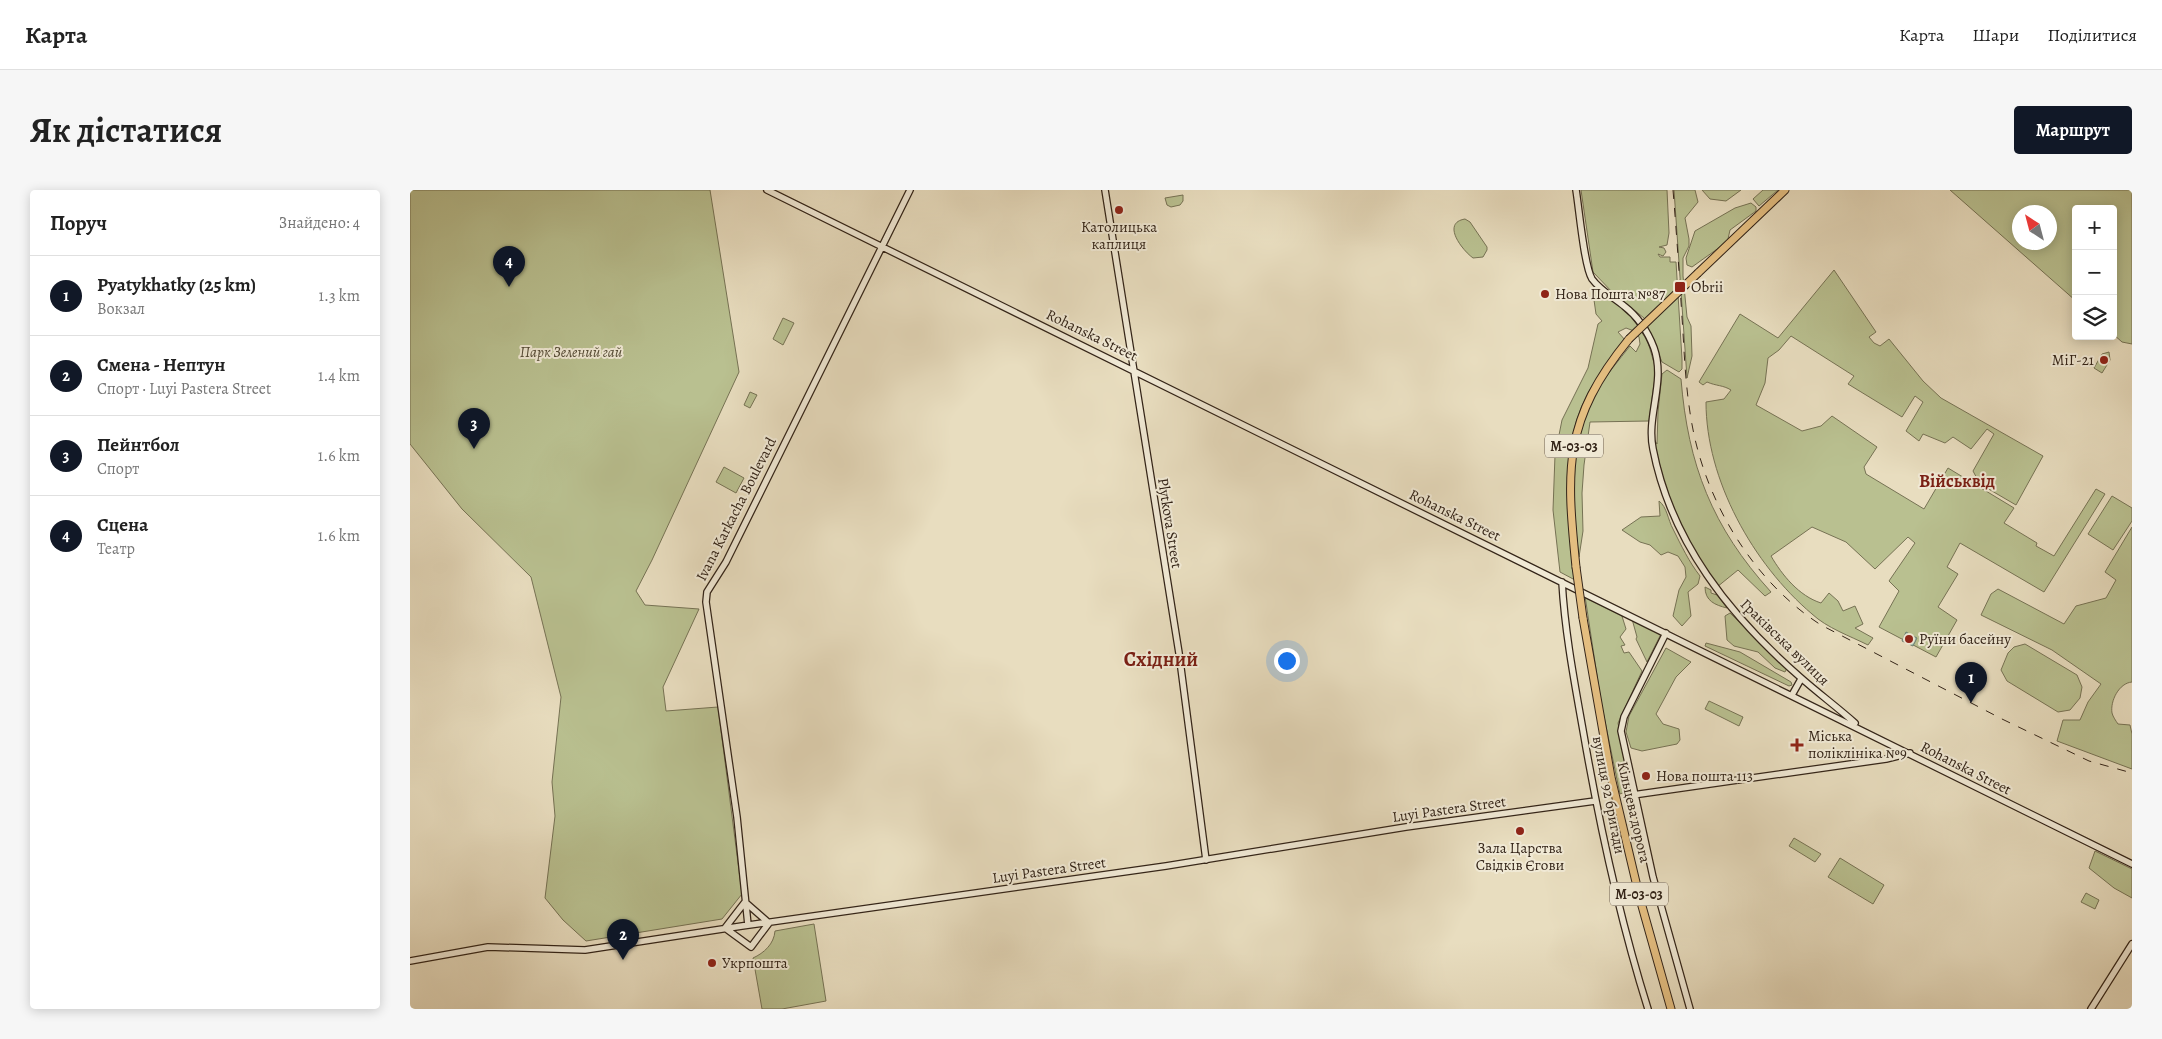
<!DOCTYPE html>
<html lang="uk">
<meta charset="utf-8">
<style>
body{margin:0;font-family:Alegreya,serif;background:#f6f6f6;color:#222}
.controls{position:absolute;right:15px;top:15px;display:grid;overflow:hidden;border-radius:5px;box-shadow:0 2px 12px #0003}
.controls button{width:45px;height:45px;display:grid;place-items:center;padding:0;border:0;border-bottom:1px solid #e0e0e0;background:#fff;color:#222;font:25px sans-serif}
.compass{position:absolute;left:1602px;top:15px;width:45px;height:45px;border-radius:50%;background:#fff;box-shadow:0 2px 12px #0003;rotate:324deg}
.you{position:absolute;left:876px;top:470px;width:18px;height:18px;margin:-12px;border:4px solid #fff;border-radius:50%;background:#1a73e8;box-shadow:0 0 0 8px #1a73e833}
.badge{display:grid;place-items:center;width:32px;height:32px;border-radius:50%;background:#111827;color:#fff;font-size:16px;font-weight:700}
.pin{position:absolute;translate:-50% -41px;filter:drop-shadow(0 1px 2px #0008)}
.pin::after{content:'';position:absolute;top:26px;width:18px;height:15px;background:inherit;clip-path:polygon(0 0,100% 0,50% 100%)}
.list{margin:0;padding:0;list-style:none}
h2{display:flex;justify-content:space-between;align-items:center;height:65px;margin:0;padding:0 20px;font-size:21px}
h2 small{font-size:16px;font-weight:400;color:#767676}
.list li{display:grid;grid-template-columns:32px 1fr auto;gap:15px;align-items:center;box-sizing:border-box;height:80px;padding:0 20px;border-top:1px solid #e0e0e0}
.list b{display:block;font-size:19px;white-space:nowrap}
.list p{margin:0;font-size:16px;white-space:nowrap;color:#767676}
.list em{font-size:16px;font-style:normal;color:#767676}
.icon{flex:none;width:28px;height:28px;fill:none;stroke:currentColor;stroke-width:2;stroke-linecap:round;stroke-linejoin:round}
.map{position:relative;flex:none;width:1722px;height:819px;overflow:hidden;border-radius:5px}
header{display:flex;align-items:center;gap:30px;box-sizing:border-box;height:70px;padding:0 25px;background:#fff;border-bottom:1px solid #e0e0e0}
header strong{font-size:24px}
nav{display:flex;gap:28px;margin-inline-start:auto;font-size:18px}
.intro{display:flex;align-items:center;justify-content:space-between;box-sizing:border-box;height:120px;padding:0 30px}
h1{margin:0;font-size:35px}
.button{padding:12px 22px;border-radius:5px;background:#111827;color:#fff;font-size:18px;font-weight:700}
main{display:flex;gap:30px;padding:0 30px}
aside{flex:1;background:#fff;border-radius:5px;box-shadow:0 2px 12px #0003}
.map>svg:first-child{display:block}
</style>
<header>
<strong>Карта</strong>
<nav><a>Карта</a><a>Шари</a><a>Поділитися</a></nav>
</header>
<div class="intro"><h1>Як дістатися</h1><a class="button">Маршрут</a></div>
<main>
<aside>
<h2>Поруч<small>Знайдено: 4</small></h2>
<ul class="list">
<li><span class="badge">1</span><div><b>Pyatykhatky (25 km)</b><p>Вокзал</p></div><em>1.3 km</em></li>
<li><span class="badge">2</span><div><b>Смена - Нептун</b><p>Спорт · Luyi Pastera Street</p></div><em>1.4 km</em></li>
<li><span class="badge">3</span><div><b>Пейнтбол</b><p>Спорт</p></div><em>1.6 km</em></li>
<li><span class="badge">4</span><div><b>Сцена</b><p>Театр</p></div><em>1.6 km</em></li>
</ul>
</aside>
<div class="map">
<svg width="1722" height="819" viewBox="0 0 1722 819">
<rect width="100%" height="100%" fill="#e8ddbf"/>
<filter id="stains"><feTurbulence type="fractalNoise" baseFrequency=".004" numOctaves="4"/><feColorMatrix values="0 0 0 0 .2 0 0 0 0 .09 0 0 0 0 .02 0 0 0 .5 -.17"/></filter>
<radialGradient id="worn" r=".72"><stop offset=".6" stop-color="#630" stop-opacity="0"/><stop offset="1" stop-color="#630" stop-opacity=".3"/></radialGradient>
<path fill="#b9c090" stroke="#767254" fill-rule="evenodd" d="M 0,0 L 300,0 L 329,182 L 242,370 L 226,401 L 235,415 L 289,419 L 253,497 L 256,521 L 308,517 L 332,704 L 312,729 L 176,751 L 153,730 L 135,708 L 145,626 L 142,592 L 151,507 L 121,387 L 52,319 L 0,254 Z
M 1171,0 L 1257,0 L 1259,43 L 1257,55 L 1249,57 L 1254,58 L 1256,62 L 1253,66 L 1248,64 L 1250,67 L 1260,67 L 1260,72 L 1266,72 L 1272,169 L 1272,179 L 1269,182 L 1252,172 L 1234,128 L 1204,104 L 1183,82 Z
M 1264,0 L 1285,0 L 1288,12 L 1275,28 L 1279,49 L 1279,56 L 1273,68 L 1273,86 L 1277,127 L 1281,136 L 1282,166 L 1277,188 Z
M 1292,0 L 1331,0 L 1316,11 L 1300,9 Z
M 1353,0 L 1368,0 L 1349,16 L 1343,9 Z
M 1540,0 L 1722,0 L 1722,154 L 1712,152 L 1703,144 L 1703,19 L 1666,19 L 1666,111 ZM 1640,22 L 1640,52 L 1610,52 L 1610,22 Z
M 773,5 L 773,11 L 770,15 L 761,17 L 757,15 L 755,8 Z
M 1341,13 L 1346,17 L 1346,21 L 1320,40 L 1318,49 L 1310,57 L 1282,77 L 1277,75 L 1276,68 L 1285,41 L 1325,18 Z
M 1055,29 L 1060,32 L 1077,57 L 1077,60 L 1073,67 L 1063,68 C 1052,60 1031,33 1055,29 Z
M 1424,80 L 1466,142 L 1459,147 L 1464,153 L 1470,156 L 1479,149 L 1513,191 L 1531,208 L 1633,266 L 1606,315 L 1570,294 L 1563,281 L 1584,244 L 1577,239 L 1561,259 L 1543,247 L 1535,253 L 1513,244 L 1509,251 L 1496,241 L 1513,212 L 1505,206 L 1492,227 L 1438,194 L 1444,186 L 1381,146 L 1369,160 L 1358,168 L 1355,193 L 1346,215 L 1392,241 L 1411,236 L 1422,226 L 1467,257 L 1454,277 L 1456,284 L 1514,319 L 1538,278 L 1604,318 L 1594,333 L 1627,353 L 1626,356 L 1644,366 L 1686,299 L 1695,304 L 1634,402 L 1550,353 L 1537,377 L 1548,384 L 1528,417 L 1547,430 L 1526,467 L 1469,437 L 1489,401 L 1479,391 L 1505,353 L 1498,347 L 1465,379 L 1436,352 L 1402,337 L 1361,366 C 1372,385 1389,406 1411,413 L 1419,403 L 1428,411 L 1433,421 L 1445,416 L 1453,434 L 1445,438 L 1463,448 L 1458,455 C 1440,446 1417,438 1402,424 C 1343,374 1296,290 1296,212 L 1314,209 L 1321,200 C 1313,195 1306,196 1297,192 L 1293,195 L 1289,192 L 1330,124 L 1368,148 Z
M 1187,100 L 1218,121 L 1238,152 L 1246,180 L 1239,231 L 1180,232 L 1174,275 L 1172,303 L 1173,341 L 1169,367 C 1162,311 1157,250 1188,199 C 1197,184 1209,170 1220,156 L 1226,162 L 1230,154 L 1229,147 L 1224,141 L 1216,138 L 1208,142 L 1215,150 C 1204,165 1192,180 1182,196 C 1146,256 1159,325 1165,390 L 1150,382 L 1143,320 L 1145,265 L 1152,230 L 1178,178 L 1188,134 L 1192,131 L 1186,124 L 1183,103 Z
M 373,128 L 384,133 L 373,155 L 363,149 Z
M 1699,162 L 1700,170 L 1692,183 L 1684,178 L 1692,164 Z
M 1257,180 L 1271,189 C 1278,275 1302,337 1361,402 L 1355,406 L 1328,380 L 1307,397 L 1277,349 L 1257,303 L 1242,245 L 1247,254 L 1248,222 L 1252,184 Z
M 340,202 L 347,205 L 340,218 L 334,215 Z
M 314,277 L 334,288 L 326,303 L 306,292 Z
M 1702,306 L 1722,318 L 1722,331 L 1703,360 L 1678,344 Z
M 1249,311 C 1257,317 1258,330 1263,339 C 1271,355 1279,372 1290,386 L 1288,394 L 1278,402 L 1281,426 L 1272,436 L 1263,426 L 1269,400 L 1276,387 L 1275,377 L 1268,366 L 1258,362 L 1251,365 L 1240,355 L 1230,352 L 1212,340 L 1231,327 L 1250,326 Z
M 1722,337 L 1722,492 C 1709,493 1700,511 1702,523 C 1703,527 1706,531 1708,534 L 1720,535 L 1722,544 L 1722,579 L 1647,551 L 1653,530 L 1670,530 L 1678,512 L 1691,494 L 1642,460 L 1571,425 L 1581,404 L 1588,399 L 1654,434 L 1666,416 L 1696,408 L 1706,390 L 1695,382 Z
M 1295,397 L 1301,400 L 1301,403 L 1307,405 L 1317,418 C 1305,415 1295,411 1295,397 Z
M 1175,406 L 1211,423 L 1216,439 L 1210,447 L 1215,455 L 1211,456 L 1214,463 L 1219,462 L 1232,481 L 1208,533 L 1220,600 L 1210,604 L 1191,512 Z
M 1320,423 L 1377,478 L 1375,482 L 1365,478 L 1348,462 L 1324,456 L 1317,450 L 1315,426 Z
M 1222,429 L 1251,444 L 1237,472 L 1226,449 L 1227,447 Z
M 1296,453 L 1330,462 L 1381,492 L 1382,495 L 1379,496 L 1295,456 Z
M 1615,454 L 1667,485 L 1672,497 L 1670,508 L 1660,520 L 1648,522 L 1597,491 L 1591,480 L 1598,463 L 1604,457 Z
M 1256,458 L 1281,472 L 1266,487 L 1246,524 L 1253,534 L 1269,539 L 1270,550 L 1267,554 L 1232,561 L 1221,558 L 1216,542 L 1219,526 Z
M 1299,511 L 1333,527 L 1329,536 L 1295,519 Z
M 1384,648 L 1411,664 L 1405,672 L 1379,656 Z
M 1685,661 L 1722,679 L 1722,708 L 1704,698 L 1679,678 Z
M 1430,668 L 1474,695 L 1463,714 L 1418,687 Z
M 1676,703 L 1689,710 L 1685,719 L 1671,712 Z
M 404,734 L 416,811 L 372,819 L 352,819 L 343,768 C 354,763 364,754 365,741 Z"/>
<path fill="#98bdac" stroke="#708071" d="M 1496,442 L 1507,448 L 1503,456 L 1492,451 Z"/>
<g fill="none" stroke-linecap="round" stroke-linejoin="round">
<defs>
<path id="secondary" d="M 357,0 L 1722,674
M 695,0 L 769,463 L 796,670
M 1166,0 C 1169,18 1174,76 1182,89 C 1190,100 1203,107 1214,116 C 1227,126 1238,142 1244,158 C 1256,192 1236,226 1243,259 C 1261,352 1320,426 1390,487 C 1408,503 1427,517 1445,533
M 1152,392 C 1155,444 1165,495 1174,546 C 1190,638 1210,730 1238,819
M 1256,443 L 1214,527 L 1211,541 L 1243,687 L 1280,819
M 1382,505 L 1391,489
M 1223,605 L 1476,569 L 1500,563
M 335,712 L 315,738 L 341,757 L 359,733
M 335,712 L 359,733
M 338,735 L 327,627 L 296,412 L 297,402 L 316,372 L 500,0
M 0,771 L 78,757 L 175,760 L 332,736 L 756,676 L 996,637 L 1185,611
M 1681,819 L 1722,754"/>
<path id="highway" d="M 1288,83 L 1375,0
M 1166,377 C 1156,278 1153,230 1219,149
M 1173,428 L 1201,587 L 1230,709 L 1261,819"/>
</defs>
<use href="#secondary" stroke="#332418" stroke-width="8"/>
<use href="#highway" stroke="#332418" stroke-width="9"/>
<use href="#secondary" stroke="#f0e9d5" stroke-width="5.5"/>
<use href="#highway" stroke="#e4be80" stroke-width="7"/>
<path stroke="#332418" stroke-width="1" stroke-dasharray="9 9" stroke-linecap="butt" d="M 1263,0 C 1267,48 1270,96 1273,143 C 1275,179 1277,214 1285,249 C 1302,322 1347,394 1411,435 L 1592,529 L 1679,571 L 1722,583"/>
<defs>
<path id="highway-bridge" d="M 1219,149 L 1288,83
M 1166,377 L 1173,428"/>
</defs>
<use href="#highway-bridge" stroke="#332418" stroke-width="9" stroke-linecap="butt"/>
<use href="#highway-bridge" stroke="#e4be80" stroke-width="7"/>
</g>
<g fill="#8f2418" stroke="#f0e9d5" stroke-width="2">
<circle cx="709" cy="20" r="5"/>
<rect x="1264" y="91" width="12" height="12" rx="2.5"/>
<circle cx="1135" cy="104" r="5"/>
<circle cx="1694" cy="170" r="5"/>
<circle cx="1499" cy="449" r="5"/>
<path d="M1384.5 547.5h5v5h5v5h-5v5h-5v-5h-5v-5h5z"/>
<circle cx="1236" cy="586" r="5"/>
<circle cx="1110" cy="641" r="5"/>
<circle cx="302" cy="773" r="5"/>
</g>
<g text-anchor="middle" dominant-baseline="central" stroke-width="4" stroke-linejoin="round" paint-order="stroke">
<g fill="#f0e9d5" stroke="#6c5f51" stroke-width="1">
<rect x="1135" y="244.5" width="58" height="23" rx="4"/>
<rect x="1200" y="692.5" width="58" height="23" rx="4"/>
</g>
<g font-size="14" font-weight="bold" fill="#332418">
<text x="1164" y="256">М-03-03</text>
<text x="1229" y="704">М-03-03</text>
</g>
<g font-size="15" fill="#332418" stroke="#f0e9d5" text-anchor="start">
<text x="709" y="37" text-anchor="middle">Католицька<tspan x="709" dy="17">каплиця</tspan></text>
<text x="1281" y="97">Obrii</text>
<text x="1145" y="104">Нова Пошта №87</text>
<text x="1684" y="170" text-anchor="end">МіГ-21</text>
<text x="1509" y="449">Руїни басейну</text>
<text x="1398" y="546">Міська<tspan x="1398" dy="17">поліклініка №9</tspan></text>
<text x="1246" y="586">Нова пошта 113</text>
<text x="1110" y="658" text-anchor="middle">Зала Царства<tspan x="1110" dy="17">Свідків Єгови</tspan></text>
<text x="312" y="773">Укрпошта</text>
</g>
<g font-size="15" fill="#332418" stroke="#f0e9d5">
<text transform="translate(682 145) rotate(26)">Rohanska Street</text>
<text transform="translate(326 319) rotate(-63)">Ivana Karkacha Boulevard</text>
<text transform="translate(1045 325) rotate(26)">Rohanska Street</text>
<text transform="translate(760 333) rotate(81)">Plytkova Street</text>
<text transform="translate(1375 452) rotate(44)">Граківська вулиця</text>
<text transform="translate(1556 578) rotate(27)">Rohanska Street</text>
<text transform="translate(1199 605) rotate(79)">вулиця 92 бригади</text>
<text transform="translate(1039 619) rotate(-8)">Luyi Pastera Street</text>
<text transform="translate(1224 622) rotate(77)">Кільцева дорога</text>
<text transform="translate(639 680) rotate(-8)">Luyi Pastera Street</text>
</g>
<g font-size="15" font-style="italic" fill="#544b36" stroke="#f0e9d5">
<text x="161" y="162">Парк Зелений гай</text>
</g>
<g font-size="18" font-weight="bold" fill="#7a1f14" stroke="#f0e9d5">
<text x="1547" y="291">Військвід</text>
</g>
<g font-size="20" font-weight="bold" fill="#7a1f14" stroke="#f0e9d5">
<text x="751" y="469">Східний</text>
</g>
</g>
<rect width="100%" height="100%" filter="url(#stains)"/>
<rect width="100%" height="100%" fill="url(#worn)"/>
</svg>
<div class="controls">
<button>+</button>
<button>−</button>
<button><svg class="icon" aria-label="layers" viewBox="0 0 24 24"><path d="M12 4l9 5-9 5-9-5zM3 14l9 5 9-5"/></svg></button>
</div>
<svg class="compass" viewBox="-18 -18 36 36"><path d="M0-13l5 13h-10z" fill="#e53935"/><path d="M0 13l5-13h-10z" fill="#767676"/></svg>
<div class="you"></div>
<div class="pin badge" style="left:1561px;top:513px">1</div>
<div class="pin badge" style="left:213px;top:770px">2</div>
<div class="pin badge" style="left:64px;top:259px">3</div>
<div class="pin badge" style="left:99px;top:97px">4</div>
</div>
</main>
